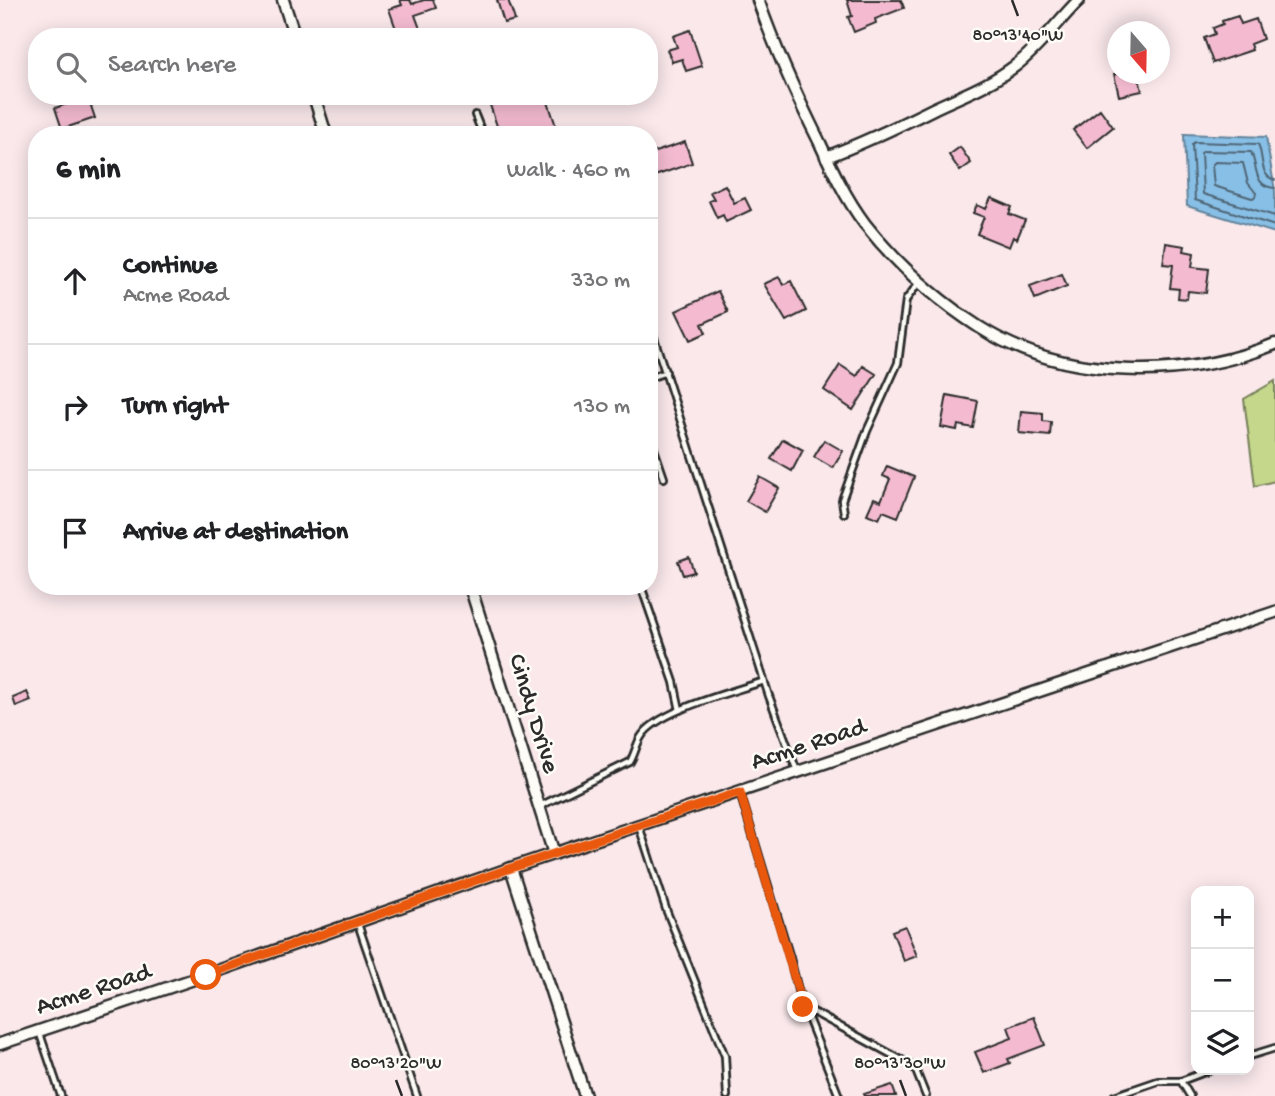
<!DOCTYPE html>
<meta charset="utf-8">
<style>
body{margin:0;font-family:"Gochi Hand",sans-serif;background:#f6f6f6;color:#202124}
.controls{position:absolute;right:21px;bottom:21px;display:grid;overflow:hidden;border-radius:14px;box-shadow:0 4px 18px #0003}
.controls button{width:63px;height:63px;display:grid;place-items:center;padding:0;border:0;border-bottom:2px solid #e0e0e0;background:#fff;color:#202124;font:35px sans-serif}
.compass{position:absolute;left:1107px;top:21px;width:63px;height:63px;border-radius:50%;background:#fff;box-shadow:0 4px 18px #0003;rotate:160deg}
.stop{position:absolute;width:21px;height:21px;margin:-16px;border:5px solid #ea580c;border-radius:50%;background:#fff}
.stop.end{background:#ea580c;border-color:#fff;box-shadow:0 2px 7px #0008}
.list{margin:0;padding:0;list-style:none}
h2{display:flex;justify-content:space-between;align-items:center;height:91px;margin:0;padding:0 28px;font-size:30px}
h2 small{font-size:23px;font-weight:400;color:#757577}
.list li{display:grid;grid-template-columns:46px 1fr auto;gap:21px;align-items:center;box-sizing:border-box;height:126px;padding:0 28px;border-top:2px solid #e0e0e0}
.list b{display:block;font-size:26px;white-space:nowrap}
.list p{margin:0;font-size:23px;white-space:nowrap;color:#757577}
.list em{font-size:23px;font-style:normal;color:#757577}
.icon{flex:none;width:38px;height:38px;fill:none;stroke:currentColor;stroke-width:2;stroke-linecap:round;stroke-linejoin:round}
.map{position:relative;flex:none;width:1275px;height:1096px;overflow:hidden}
.search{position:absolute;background:#fff;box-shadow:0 4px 18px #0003;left:28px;top:28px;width:630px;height:77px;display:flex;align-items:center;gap:18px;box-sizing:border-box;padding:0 24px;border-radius:28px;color:#757577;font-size:26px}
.panel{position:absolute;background:#fff;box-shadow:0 4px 18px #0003;left:28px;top:126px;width:630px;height:469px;border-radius:28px}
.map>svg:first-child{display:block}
</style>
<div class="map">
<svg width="1275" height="1096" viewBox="0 0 1275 1096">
<rect width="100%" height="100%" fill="#fae8eb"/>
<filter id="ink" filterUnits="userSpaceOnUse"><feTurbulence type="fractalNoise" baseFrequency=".0143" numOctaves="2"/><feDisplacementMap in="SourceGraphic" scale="14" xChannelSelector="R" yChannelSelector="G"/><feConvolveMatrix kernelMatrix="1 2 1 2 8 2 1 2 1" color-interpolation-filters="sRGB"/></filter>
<g filter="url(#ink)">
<path fill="#c5d78b" stroke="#78815b" stroke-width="2" d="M 1275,381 L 1275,481 L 1255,486 L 1244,399 Z"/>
<path fill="#88bfe6" stroke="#63849b" stroke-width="2" d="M 1184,134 L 1266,137 L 1275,191 L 1275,233 L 1187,206 Z"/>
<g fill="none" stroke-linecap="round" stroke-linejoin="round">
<path stroke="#506676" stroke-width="2" d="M 1215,162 L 1243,163 L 1248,183 L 1256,193 L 1255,197 L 1252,198 L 1214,186 L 1212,165 Z
M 1275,180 C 1259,177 1264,156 1258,144 L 1195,142 L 1192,144 L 1195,200 L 1275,226
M 1275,188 C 1253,187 1258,167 1251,152 L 1204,151 L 1201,153 L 1203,194 L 1275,216"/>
</g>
<path fill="#f4bbd0" stroke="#2b2b2b" stroke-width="2" d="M 400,0 L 410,0 L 412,4 L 424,0 L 433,0 L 436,8 L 415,15 L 423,37 L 378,37 L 396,29 L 389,9 L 402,5 Z
M 497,0 L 508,0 L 515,20 L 504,23 Z
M 847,0 L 901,0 L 904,8 L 875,19 L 876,23 L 854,32 L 848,17 L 852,16 Z
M 1238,16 L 1241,24 L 1256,19 L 1263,39 L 1250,44 L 1252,50 L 1213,63 L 1204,38 L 1215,34 L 1213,28 L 1223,24 L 1222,21 Z
M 690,30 L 702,66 L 686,71 L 682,59 L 672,62 L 667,50 L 677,47 L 673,36 Z
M 1114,74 L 1138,74 L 1142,91 L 1119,96 Z
M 487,96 L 546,96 L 559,135 L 500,135 Z
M 88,97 L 95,118 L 62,129 L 55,108 Z
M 1100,109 L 1113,127 L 1087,148 L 1073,130 Z
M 685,142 L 692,163 L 649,178 L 649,154 Z
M 960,147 L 971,163 L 960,171 L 949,155 Z
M 725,185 L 734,203 L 745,198 L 751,210 L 726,222 L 723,215 L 717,218 L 709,201 L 714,199 L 710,192 Z
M 991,198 L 1012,207 L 1009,214 L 1025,220 L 1017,239 L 1013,237 L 1009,247 L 977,234 L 984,217 L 973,213 L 977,205 L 986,209 Z
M 1166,243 L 1185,246 L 1184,251 L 1194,253 L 1192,267 L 1209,269 L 1206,293 L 1188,291 L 1187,299 L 1178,298 L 1179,289 L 1170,288 L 1173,265 L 1163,264 Z
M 1062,274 L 1067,286 L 1035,299 L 1030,286 Z
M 779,277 L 783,285 L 791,281 L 806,311 L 786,321 L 764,284 Z
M 718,291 L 728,312 L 702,324 L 706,333 L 690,340 L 676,311 Z
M 840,365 L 857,376 L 863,366 L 876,374 L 853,410 L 824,390 Z
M 947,395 L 978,401 L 973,428 L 958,425 L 957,430 L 941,427 Z
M 1021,411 L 1043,413 L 1043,421 L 1051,422 L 1050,436 L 1019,433 Z
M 783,439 L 803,450 L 792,471 L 771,459 Z
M 824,440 L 843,451 L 833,468 L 814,457 Z
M 887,466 L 914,477 L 898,517 L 883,511 L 879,519 L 867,514 L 874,498 L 881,501 L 890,479 L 883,476 Z
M 760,477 L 779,488 L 765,512 L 746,501 Z
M 689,557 L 694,572 L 683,575 L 678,561 Z
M 27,692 L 31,701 L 16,707 L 13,698 Z
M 905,926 L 917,956 L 904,961 L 892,931 Z
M 1034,1017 L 1045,1045 L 1008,1059 L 1010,1063 L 984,1073 L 975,1052 L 1012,1038 L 1008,1027 Z
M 892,1085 L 896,1096 L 865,1096 L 864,1094 Z"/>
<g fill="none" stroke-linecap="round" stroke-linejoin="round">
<defs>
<path id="service" d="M 475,115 L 483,135
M 649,322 L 769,696 L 797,771
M 649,378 L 666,372
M 649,434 L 664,478
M 844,513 L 842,500 L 867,431 L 898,363 L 906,300 L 920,281
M 641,586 L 674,682 L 680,710
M 740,793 L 790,958 L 800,998 L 839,1096
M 540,806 L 630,762 C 635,754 636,745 641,737 C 657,710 734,692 764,681
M 639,826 L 667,912 L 725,1056 L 727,1096
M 358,924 L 417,1096
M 804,1007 L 909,1064 L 916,1071 L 926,1096
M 39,1031 L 61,1096
M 1249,1056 L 1275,1048
M 1181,1081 L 1190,1096
M 1114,1096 L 1158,1081 L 1181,1081 L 1210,1070"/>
<path id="minor" d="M 283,0 L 295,37
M 758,0 C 775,48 796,95 819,141 C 832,169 846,199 865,224 C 896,263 937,300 979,327 C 1063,381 1185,381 1275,344
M 314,96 L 326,135
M 826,157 C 864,143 899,126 935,108 C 963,95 990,85 1015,66 C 1040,47 1057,22 1079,0
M 470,586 L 554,854
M 511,868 L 585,1096
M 0,1044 L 206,975 L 511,868 L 1275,612"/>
</defs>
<use href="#service" stroke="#2b2b2b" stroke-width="10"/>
<use href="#minor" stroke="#2b2b2b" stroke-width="15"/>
<use href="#service" stroke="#fdfcf7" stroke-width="4.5"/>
<use href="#minor" stroke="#fdfcf7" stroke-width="10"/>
</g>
</g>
<g fill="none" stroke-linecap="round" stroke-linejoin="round" filter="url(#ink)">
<path stroke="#ea580c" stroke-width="9" d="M 206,975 L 511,868 L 740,792 L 803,1007"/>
</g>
<path fill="none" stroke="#2b2b2b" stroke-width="2.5" d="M 1012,0 L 1018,16M 396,1080 L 402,1096M 900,1080 L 906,1096"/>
<g text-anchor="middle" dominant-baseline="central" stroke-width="5" stroke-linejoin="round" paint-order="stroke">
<g font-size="26" fill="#2b2b2b" stroke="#fdfcf7">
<text transform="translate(532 714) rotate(73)">Cindy Drive</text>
<text transform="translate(809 746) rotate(-18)">Acme Road</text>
<text transform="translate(94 991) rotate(-18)">Acme Road</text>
</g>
</g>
<g font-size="18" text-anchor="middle" fill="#2b2b2b" stroke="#fdfcf7" stroke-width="5" stroke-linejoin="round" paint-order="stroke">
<text x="1018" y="40">80°13'40"W</text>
<text x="396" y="1068">80°13'20"W</text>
<text x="900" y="1068">80°13'30"W</text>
</g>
</svg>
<div class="controls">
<button>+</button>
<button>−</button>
<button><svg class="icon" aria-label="layers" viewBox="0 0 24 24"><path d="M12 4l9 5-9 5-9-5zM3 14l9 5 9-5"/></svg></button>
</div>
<svg class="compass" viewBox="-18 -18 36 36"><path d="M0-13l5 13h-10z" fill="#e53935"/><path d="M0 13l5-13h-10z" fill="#757577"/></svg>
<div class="stop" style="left:206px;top:975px"></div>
<div class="stop end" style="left:803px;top:1007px"></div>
<div class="search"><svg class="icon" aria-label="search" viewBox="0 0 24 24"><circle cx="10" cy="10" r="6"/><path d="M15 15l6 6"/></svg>Search here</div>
<section class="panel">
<h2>6 min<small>Walk · 460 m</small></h2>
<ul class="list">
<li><svg class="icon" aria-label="ahead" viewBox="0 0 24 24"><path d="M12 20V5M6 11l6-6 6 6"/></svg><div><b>Continue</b><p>Acme Road</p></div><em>330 m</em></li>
<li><svg class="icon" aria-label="right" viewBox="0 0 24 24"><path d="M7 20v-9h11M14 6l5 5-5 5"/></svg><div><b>Turn right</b></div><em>130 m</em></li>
<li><svg class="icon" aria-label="arrive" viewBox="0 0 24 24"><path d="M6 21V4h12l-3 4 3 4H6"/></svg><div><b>Arrive at destination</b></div></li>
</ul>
</section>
</div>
